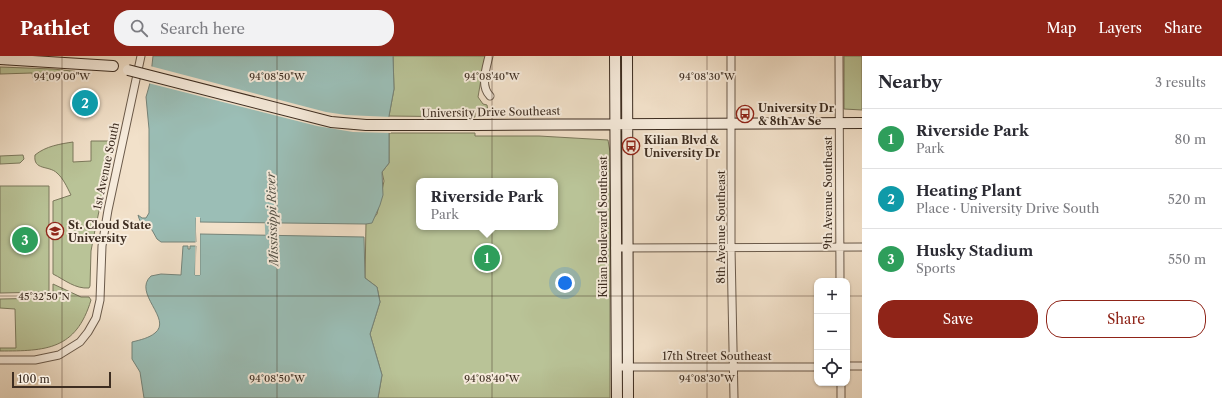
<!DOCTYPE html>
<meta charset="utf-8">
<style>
body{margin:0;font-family:"Libre Caslon Text",serif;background:#f2f2f3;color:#2b2b33}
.controls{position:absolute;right:12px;bottom:12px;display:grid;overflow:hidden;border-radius:8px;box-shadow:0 1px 3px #0004}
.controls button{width:36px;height:36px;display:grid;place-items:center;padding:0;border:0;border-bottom:1px solid #e1e1e2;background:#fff;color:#2b2b33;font:20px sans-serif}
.scale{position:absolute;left:12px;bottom:10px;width:99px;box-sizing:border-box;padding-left:4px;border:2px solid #3d2d21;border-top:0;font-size:11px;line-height:14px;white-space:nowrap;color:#3d2d21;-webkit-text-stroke:3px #f7ecdd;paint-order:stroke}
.you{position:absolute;left:565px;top:227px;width:14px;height:14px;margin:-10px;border:3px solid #fff;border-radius:50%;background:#1a73e8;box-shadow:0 0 0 6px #1a73e833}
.badge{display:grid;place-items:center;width:26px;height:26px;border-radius:50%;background:#8f2418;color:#fff;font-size:13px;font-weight:700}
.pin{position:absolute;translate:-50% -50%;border:2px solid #fff;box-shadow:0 1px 4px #0006}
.popup{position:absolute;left:416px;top:122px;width:142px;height:52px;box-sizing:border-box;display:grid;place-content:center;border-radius:8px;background:#fff;filter:drop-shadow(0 1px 3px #0005);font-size:13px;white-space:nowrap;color:#7c7c81}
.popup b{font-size:15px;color:#2b2b33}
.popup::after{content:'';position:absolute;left:50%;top:100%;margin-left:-8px;border:8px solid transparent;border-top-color:#fff}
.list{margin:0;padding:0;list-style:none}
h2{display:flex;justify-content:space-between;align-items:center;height:52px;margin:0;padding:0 16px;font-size:17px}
h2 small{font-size:13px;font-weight:400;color:#7c7c81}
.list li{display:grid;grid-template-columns:26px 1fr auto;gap:12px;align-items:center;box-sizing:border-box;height:60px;padding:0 16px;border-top:1px solid #e1e1e2}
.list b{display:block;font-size:15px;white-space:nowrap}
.list p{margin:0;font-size:13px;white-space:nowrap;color:#7c7c81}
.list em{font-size:13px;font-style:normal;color:#7c7c81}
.actions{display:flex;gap:8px;padding:12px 16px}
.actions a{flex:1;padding:9px 0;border:1px solid #8f2418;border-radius:16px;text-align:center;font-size:14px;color:#8f2418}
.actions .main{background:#8f2418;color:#fff}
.icon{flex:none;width:22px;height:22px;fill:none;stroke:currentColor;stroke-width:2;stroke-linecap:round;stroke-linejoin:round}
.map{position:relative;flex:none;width:862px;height:342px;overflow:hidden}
header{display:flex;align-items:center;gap:24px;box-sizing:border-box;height:56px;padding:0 20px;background:#8f2418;color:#fff}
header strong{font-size:19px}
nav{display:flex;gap:22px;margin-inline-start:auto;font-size:14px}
.search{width:280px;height:36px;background:#f2f2f3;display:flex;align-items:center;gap:10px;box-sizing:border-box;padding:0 14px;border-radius:16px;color:#7c7c81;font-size:15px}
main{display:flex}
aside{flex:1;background:#fff}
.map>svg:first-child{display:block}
</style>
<header>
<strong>Pathlet</strong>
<div class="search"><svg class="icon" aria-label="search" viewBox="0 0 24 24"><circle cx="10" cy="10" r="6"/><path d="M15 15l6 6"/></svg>Search here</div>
<nav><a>Map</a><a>Layers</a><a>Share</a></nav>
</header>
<main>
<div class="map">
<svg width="862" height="342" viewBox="0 0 862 342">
<rect width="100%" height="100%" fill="#f2e1ca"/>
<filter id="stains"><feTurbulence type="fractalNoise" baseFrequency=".005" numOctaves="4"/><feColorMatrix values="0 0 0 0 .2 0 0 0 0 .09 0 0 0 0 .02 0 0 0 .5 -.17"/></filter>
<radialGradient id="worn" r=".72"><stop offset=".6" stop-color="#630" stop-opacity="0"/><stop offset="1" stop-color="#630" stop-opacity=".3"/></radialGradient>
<path fill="#b9c397" stroke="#7b785c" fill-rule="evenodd" d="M 393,0 L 485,0 L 478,41 L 483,48 L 487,49 L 488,55 L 475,55 L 475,61 L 389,60 L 394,33 Z
M 618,0 L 624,0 L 622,53 L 619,52 Z
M 844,0 L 862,0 L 862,54 L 844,53 Z
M 0,11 L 53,13 L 90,17 L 89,22 C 85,21 81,20 76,20 C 61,20 48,29 33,22 L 32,17 L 0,18 Z
M 389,77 L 475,77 L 475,80 L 539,80 L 608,84 L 610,96 L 610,342 L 378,342 L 382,319 L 370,278 L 380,246 L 377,231 L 365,222 L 366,167 L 372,164 L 377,158 L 384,125 L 382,116 L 389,107 ZM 419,125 L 555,125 L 555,171 L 419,171 Z
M 622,81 L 624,181 L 622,182 L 620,181 L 620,82 Z
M 91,85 L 113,85 L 113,88 L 94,179 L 91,195 L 90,230 L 89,232 C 75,233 65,224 53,218 L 53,145 L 71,139 C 67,131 63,122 57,117 C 49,109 33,115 35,99 C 46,90 60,88 73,86 L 73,106 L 91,105 Z
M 23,99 L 24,103 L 20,107 L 0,108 L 0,100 Z
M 0,130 L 49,130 L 49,236 L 0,237 Z
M 623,202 L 624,301 L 621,300 L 620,203 Z
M 53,228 L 81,241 L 89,241 L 91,244 C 76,294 46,295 0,295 L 0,292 L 16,292 L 15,253 L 0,252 L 0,243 L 50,242 L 53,238 Z"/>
<path fill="#9bbeb6" stroke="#75847a" d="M 153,0 L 393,0 L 394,33 L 389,60 L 389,107 L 382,116 L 383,139 L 380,149 L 372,167 L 366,168 L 200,166 L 200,162 L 196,162 L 196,186 L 161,186 L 157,183 L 152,174 C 145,168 141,171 138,159 L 142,162 L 146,162 L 149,157 L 149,73 L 146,41 L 150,27 Z
M 200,178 L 364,181 L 365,222 L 377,231 L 380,246 L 370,278 L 382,319 L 378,342 L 144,342 L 140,316 L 132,303 L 132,286 C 140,284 149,282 155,277 C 173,263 132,237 151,220 L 161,218 L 181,219 L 183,190 L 188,190 L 188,193 L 190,193 L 190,190 L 196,190 L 195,219 L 200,219 Z"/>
<path fill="#f2e1ca" d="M 150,10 L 326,56 L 346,59 L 391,61 L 391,77 L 353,76 L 317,70 L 148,27 Z
M 196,161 L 200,161 L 200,168 L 198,163 L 196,188 L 198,217 L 198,178 L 200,176 L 200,219 L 195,219 Z"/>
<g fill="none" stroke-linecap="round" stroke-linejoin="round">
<path stroke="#9bbeb6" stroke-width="12" d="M 270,151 L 272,194"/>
<defs>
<path id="street" d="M 489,0 C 486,13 480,30 490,40
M 731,0 L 731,192 L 734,342
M 839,0 L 840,225
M 615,192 L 862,191
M 0,304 L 35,304 L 59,299 L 80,286 L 88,276 L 96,262 L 100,244 L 102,190 L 108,154 L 141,0
M 847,310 L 862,310
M 616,311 L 817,311
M 841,342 L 841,327"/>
<path id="secondary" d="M 615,0 L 617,342
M 627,0 L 628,342
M 0,3 L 113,10
M 475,69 L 862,67"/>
</defs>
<use href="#street" stroke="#6a5a4b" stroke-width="9"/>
<use href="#secondary" stroke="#3d2d21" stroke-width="12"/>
<use href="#street" stroke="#f7ecdd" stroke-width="7"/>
<use href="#secondary" stroke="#f7ecdd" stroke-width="10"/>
<defs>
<path id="secondary-bridge" d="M 128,14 L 331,66 L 366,69 L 475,69"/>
</defs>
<use href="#secondary-bridge" stroke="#3d2d21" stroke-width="12" stroke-linecap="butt"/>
<use href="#secondary-bridge" stroke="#f7ecdd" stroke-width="10"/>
</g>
<path fill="none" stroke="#3d2d21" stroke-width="1" stroke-opacity="0.45" d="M 62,0 L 62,342M 277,0 L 277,342M 492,0 L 492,342M 707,0 L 707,342M 0,240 L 817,240M 847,240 L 862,240"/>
<defs>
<symbol id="bus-ring" viewBox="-11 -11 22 22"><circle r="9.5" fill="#f7ecdd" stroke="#8f2418" stroke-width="1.5"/><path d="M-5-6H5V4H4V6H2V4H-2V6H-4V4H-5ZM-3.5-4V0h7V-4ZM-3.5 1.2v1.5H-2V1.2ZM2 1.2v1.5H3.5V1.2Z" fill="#8f2418"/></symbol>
<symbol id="university-ring" viewBox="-11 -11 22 22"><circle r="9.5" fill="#f7ecdd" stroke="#8f2418" stroke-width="1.5"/><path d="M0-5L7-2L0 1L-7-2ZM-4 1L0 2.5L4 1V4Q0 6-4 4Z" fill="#8f2418"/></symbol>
</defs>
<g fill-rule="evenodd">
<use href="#bus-ring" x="735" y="48" width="20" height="20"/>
<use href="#bus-ring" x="621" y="80" width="20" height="20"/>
<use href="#university-ring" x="45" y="165" width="20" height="20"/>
</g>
<g text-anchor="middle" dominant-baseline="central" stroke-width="4" stroke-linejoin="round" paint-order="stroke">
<g font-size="11" font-weight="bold" fill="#3d2d21" stroke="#f7ecdd" text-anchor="start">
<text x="758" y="52">University Dr<tspan x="758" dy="13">&amp; 8th Av Se</tspan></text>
<text x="644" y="84">Kilian Blvd &amp;<tspan x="644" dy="13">University Dr</tspan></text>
<text x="68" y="169">St. Cloud State<tspan x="68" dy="13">University</tspan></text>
</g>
<g font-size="11" fill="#3d2d21" stroke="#f7ecdd">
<text transform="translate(491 56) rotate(-1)">University Drive Southeast</text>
<text transform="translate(106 110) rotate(-78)">1st Avenue South</text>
<text transform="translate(828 137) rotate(-90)">9th Avenue Southeast</text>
<text transform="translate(603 171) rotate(-90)">Kilian Boulevard Southeast</text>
<text transform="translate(721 171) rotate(-90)">8th Avenue Southeast</text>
<text x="717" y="300">17th Street Southeast</text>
</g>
<g font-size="12" font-style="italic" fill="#545146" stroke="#f7ecdd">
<text transform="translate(272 163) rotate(-92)">Mississippi River</text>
</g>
</g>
<g font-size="10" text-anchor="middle" fill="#3d2d21" stroke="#f7ecdd" stroke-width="4" stroke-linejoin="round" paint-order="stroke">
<text x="62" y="24">94°09'00"W</text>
<text x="277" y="24">94°08'50"W</text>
<text x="492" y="24">94°08'40"W</text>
<text x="707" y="24">94°08'30"W</text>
<text x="44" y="244">45°32'50"N</text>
<text x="277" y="326">94°08'50"W</text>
<text x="492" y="326">94°08'40"W</text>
<text x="707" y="326">94°08'30"W</text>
</g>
<rect width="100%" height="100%" filter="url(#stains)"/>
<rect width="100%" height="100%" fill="url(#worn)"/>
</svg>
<div class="controls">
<button>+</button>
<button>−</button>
<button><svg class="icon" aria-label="locate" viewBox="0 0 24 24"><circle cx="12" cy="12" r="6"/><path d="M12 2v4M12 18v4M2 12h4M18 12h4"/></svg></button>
</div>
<div class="scale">100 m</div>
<div class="you"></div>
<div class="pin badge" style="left:487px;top:202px;background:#2e9e5b">1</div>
<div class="popup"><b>Riverside Park</b>Park</div>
<div class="pin badge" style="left:85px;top:47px;background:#0f9aa8">2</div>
<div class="pin badge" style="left:25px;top:184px;background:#2e9e5b">3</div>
</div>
<aside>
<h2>Nearby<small>3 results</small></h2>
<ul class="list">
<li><span class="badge" style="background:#2e9e5b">1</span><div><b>Riverside Park</b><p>Park</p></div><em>80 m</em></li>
<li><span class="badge" style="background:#0f9aa8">2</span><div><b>Heating Plant</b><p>Place · University Drive South</p></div><em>520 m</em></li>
<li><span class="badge" style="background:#2e9e5b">3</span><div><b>Husky Stadium</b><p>Sports</p></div><em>550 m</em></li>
</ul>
<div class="actions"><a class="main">Save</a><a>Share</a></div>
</aside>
</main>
